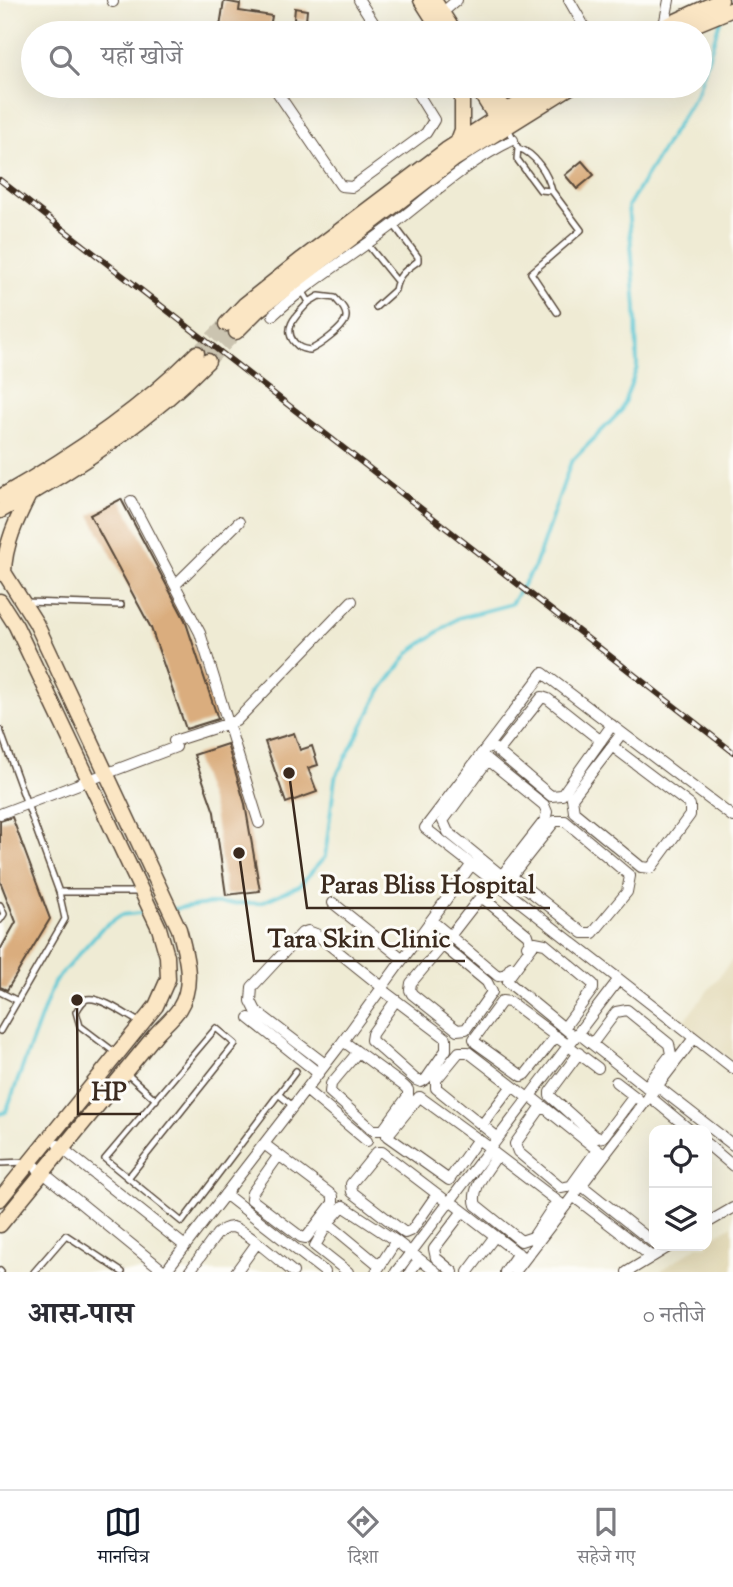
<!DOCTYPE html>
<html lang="hi">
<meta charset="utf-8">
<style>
body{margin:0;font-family:"Sorts Mill Goudy","Noto Serif Devanagari",serif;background:#f2f2f3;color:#2b2b33}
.controls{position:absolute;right:21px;bottom:21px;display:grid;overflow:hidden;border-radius:14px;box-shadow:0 7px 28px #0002}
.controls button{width:63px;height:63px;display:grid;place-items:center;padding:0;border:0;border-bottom:2px solid #e1e1e2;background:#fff;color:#2b2b33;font:35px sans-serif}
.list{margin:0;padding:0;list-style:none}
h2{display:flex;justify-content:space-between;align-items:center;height:91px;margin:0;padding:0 28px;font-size:30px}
h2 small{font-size:23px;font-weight:400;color:#7c7c81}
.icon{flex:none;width:38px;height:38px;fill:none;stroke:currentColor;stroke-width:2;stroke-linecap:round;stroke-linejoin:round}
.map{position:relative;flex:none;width:733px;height:1272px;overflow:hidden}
.search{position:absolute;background:#fff;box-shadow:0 7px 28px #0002;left:21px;right:21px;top:21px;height:77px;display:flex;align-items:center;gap:18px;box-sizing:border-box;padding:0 24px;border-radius:38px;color:#7c7c81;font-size:26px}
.sheet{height:217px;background:#fff}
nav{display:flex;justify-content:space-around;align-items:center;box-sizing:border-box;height:98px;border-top:2px solid #e1e1e2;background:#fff;font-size:19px;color:#7c7c81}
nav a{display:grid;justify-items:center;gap:4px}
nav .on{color:#111827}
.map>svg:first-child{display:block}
</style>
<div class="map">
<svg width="733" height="1272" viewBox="0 0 733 1272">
<rect width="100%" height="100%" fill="#fdfcf7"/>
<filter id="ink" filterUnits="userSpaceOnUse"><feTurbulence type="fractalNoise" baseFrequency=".0143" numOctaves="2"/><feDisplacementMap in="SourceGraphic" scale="14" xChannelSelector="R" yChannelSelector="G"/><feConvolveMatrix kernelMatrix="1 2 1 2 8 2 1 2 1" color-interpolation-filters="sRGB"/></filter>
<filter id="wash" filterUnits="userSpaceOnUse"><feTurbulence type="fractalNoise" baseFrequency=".00686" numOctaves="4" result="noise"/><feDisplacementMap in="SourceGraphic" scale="28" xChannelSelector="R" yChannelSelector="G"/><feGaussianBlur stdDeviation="1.57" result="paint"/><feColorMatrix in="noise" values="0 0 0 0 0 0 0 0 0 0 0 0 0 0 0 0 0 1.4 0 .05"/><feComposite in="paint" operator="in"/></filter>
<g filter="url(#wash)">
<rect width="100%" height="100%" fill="#efebd4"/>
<path fill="#e4dbba" d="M 733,959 L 733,1061 L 683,1022 Z
M 733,1225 L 733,1272 L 659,1272 L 698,1246 L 707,1246 L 707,1240 Z"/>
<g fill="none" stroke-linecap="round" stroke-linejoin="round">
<path stroke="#5bc7d4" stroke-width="3.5" d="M 174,909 L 209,904 L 260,903 L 299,886 L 325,857 L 335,778 L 380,692 L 410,652 L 458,618 L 511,604 L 535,566 L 571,462 L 621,411 L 637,368 L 636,308 L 628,206 L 698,91 L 721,18
M 0,1114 L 6,1112 L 54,982 L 102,928 L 121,915 L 149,912"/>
</g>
<g id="blocks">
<path fill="#daad7e" d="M 224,1 L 240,4 L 239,11 L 272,16 L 269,33 L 219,33 Z
M 295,8 L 307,10 L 306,21 L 294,19 Z
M 582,161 L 594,175 L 577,189 L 565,175 Z
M 121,499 L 185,620 L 218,719 L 186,729 L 151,628 L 90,515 Z
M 294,733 L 300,750 L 312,746 L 318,765 L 308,768 L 317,792 L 286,803 L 265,742 Z
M 227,744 L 245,804 L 260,891 L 226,895 L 214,812 L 194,755 Z
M 12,817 L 50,919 L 7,990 L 0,987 L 0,950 L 16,922 L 0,881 L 0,821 Z"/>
</g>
</g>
<g filter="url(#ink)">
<use href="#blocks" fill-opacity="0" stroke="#564739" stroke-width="2"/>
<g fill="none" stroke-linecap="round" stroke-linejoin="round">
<path stroke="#cbc4b0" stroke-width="14" stroke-dasharray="14 7" stroke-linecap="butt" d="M 197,353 L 226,324
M 208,361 L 236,332"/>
<defs>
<path id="lane" d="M 507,126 L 518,148 C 535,153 548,174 552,191 L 540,190 L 517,159 L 518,148
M 552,191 L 581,230 L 531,273 L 557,312
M 367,244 L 396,280
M 302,290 L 309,302 L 319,296 L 335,298 C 339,303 347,309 346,317 C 346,327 319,346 310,350 C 302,349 299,348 294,342 C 282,327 298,314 309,302
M 376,307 L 395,290 C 398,274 405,271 418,261 L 418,257 L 394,225
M 26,602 L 121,605
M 0,730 L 59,892 L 65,919 L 0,1031
M 59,892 L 139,892
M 0,905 L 4,914 L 0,920
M 0,992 L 18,1001
M 117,1054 L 80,1026 L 76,1012 C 79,1007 82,1001 87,999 C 100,996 128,1016 139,1022
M 125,1072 L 156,1100
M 278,1094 L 293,1106
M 0,1163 L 27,1162
M 128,1178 L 235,1044 L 216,1028 L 105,1159 L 182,1222 L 296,1071
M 0,1271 L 1,1272
M 34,1272 L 66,1235 L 122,1272"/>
<path id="street" d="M 112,0 L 113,2
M 359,0 L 380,33
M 569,0 L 588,33
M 442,13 L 457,0
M 664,26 L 669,0
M 273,86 L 341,186 L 352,187 L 426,133 L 434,120 L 413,86
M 273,315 C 309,282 350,257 390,227 C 429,197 468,161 513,140
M 131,501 L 200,633 L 259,823
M 175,585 L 239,522
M 174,741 L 236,721 L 352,601
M 489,744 L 551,796 L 562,795 L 612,725
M 612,746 L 690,805 L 690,815 L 651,868 L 641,867 L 574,812 L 572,798 L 622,733
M 498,752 L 542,697 L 548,699 L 601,741
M 481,754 L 544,805 L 547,812 L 545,820 L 496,883
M 488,760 L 443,821 L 448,832 L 502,876
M 0,814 L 176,747
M 733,817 L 543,673 L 425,828 L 733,1068
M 502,888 L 555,821 L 565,821 L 630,876 L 627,892 L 593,933 L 583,933 L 511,876
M 333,903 L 403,959
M 431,920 L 498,976 L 506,974 L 511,967
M 424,930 L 487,982 L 492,992 L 466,1029 L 457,1030 L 412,994 L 410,990 L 411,983 L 443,945
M 450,936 L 478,900 L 484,899 L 528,935 L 530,942 L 527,946
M 381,989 L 446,1038 L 446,1050 L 426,1079 L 421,1082 L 416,1080 L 371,1040 L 372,1034 L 396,1000
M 249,1018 L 318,1073
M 564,1028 L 593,989 L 593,984 L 545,944 L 535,942 L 509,977 L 508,982 L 575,1037
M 578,1033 L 649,1089
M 556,1036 L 526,1074 L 522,1076 L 476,1043 L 474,1039 L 502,1001 L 510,1002 L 598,1068
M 343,1041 L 404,1086 L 408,1090 L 408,1096 L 383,1130 L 373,1130 L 330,1092 L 331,1084 L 358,1052
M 592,1044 L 616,1012 L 627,1010 L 669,1044 L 671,1054 L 646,1087
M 579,1053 L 550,1092 L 550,1096 L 597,1138 L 603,1137 L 634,1096
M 325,1064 L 256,1011 L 251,1001 L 252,987 L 302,933 L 308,931 L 316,934 L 382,987
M 616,1082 L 638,1099
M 657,1086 L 733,1145
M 306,1090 L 367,1141
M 530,1096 L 600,1152
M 649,1096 L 690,1130
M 542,1106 L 515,1144 L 518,1152 L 561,1188 L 571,1186 L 597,1150
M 482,1125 L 512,1086
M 498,1138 L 436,1088 L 436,1080 L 459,1052 L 468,1052 L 528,1098
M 478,1139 L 449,1180 L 387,1136 L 419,1097 L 420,1097 L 490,1148
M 264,1144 L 333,1196 L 333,1203 L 306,1238 L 301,1237 L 251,1199 L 252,1193 L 279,1155
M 707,1144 L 733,1166
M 58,1145 L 185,1246
M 493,1152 L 561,1204
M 497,1155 C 489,1169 470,1188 476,1205 L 521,1241 L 533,1237 L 557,1201
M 30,1162 L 165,1272
M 581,1185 L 654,1243
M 225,1194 L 325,1272
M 437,1194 L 412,1230 L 405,1233 L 352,1192 L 351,1184 L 377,1152 L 382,1152 L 449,1203
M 573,1196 L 652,1257
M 450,1201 L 525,1259
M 328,1223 L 380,1266
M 707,1223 L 733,1208
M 165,1272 L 338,1048 L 472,864
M 189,1272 L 217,1234 C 222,1230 226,1227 232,1227 C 244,1229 282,1263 293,1272
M 236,1272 L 257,1243
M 348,1272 L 315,1246 L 328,1223 L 343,1206 L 396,1241 L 436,1272
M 376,1272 L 396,1241
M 396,1272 L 619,979
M 410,1272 L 419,1259
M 453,1272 L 436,1258 L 434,1249 L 463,1211
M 468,1272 L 495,1236
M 505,1272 L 518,1253
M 515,1272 L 694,1038
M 627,1272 L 670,1246"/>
<path id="secondary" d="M 421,0 L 442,33
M 434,0 L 455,33
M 650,33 L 721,0
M 675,33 L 733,9
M 476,86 L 500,124
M 489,86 L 510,117
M 457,143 L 462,130 L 462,86
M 226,324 L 244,305 L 302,259 L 446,150 L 546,86
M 236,332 L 257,311 L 455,159 L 572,86
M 0,497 C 71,457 140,410 197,353
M 0,511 C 75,470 148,422 208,361
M 0,566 L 36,623 L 179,929 C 186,955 195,985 179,1009 C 173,1018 163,1026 156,1034 L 0,1225
M 4,573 C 4,546 17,519 29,495
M 0,601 L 16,626 L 159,928 L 167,956 L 168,979 L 156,1006 L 0,1199"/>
</defs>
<use href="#lane" stroke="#564739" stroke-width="8"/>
<use href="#street" stroke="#564739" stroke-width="12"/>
<use href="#secondary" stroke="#564739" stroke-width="17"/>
<use href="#lane" stroke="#fff" stroke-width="5"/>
<use href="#street" stroke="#fff" stroke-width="10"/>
<use href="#secondary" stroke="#fbe6c4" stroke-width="14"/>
<defs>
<path id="rail" d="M 0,180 L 733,752"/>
</defs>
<use href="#rail" stroke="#3b2a1e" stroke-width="6"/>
<use href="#rail" stroke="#fdfcf7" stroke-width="3.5" stroke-dasharray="10" stroke-linecap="butt"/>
</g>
</g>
<path fill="none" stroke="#3b2a1e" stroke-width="2.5" d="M289 773L307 908H550M239 853L254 961H465M77 1000L78 1114H141"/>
<g fill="#3b2a1e" stroke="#fdfcf7" stroke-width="2.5">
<circle cx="289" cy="773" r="7"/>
<circle cx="239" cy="853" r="7"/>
<circle cx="77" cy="1000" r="7"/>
</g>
<g font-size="26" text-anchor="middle" font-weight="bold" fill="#3b2a1e" stroke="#fdfcf7" stroke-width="6" stroke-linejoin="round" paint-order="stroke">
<text x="428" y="893">Paras Bliss Hospital</text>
<text x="359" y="947">Tara Skin Clinic</text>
<text x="109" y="1100">HP</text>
</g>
</svg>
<div class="controls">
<button><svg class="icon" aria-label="locate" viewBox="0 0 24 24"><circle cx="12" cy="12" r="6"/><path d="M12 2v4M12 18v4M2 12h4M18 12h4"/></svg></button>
<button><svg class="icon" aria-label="layers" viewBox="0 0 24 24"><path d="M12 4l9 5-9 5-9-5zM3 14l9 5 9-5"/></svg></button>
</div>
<div class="search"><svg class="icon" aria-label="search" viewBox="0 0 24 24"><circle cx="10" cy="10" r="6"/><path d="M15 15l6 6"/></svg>यहाँ खोजें</div>
</div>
<section class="sheet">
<h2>आस-पास<small>0 नतीजे</small></h2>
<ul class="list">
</ul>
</section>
<nav>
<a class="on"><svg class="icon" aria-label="map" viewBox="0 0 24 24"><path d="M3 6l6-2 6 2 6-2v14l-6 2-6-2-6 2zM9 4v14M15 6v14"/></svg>मानचित्र</a>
<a><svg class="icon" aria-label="directions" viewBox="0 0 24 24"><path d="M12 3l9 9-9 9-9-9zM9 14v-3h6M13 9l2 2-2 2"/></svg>दिशा</a>
<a><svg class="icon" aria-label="saved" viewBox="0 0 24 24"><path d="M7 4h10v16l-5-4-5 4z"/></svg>सहेजे गए</a>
</nav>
